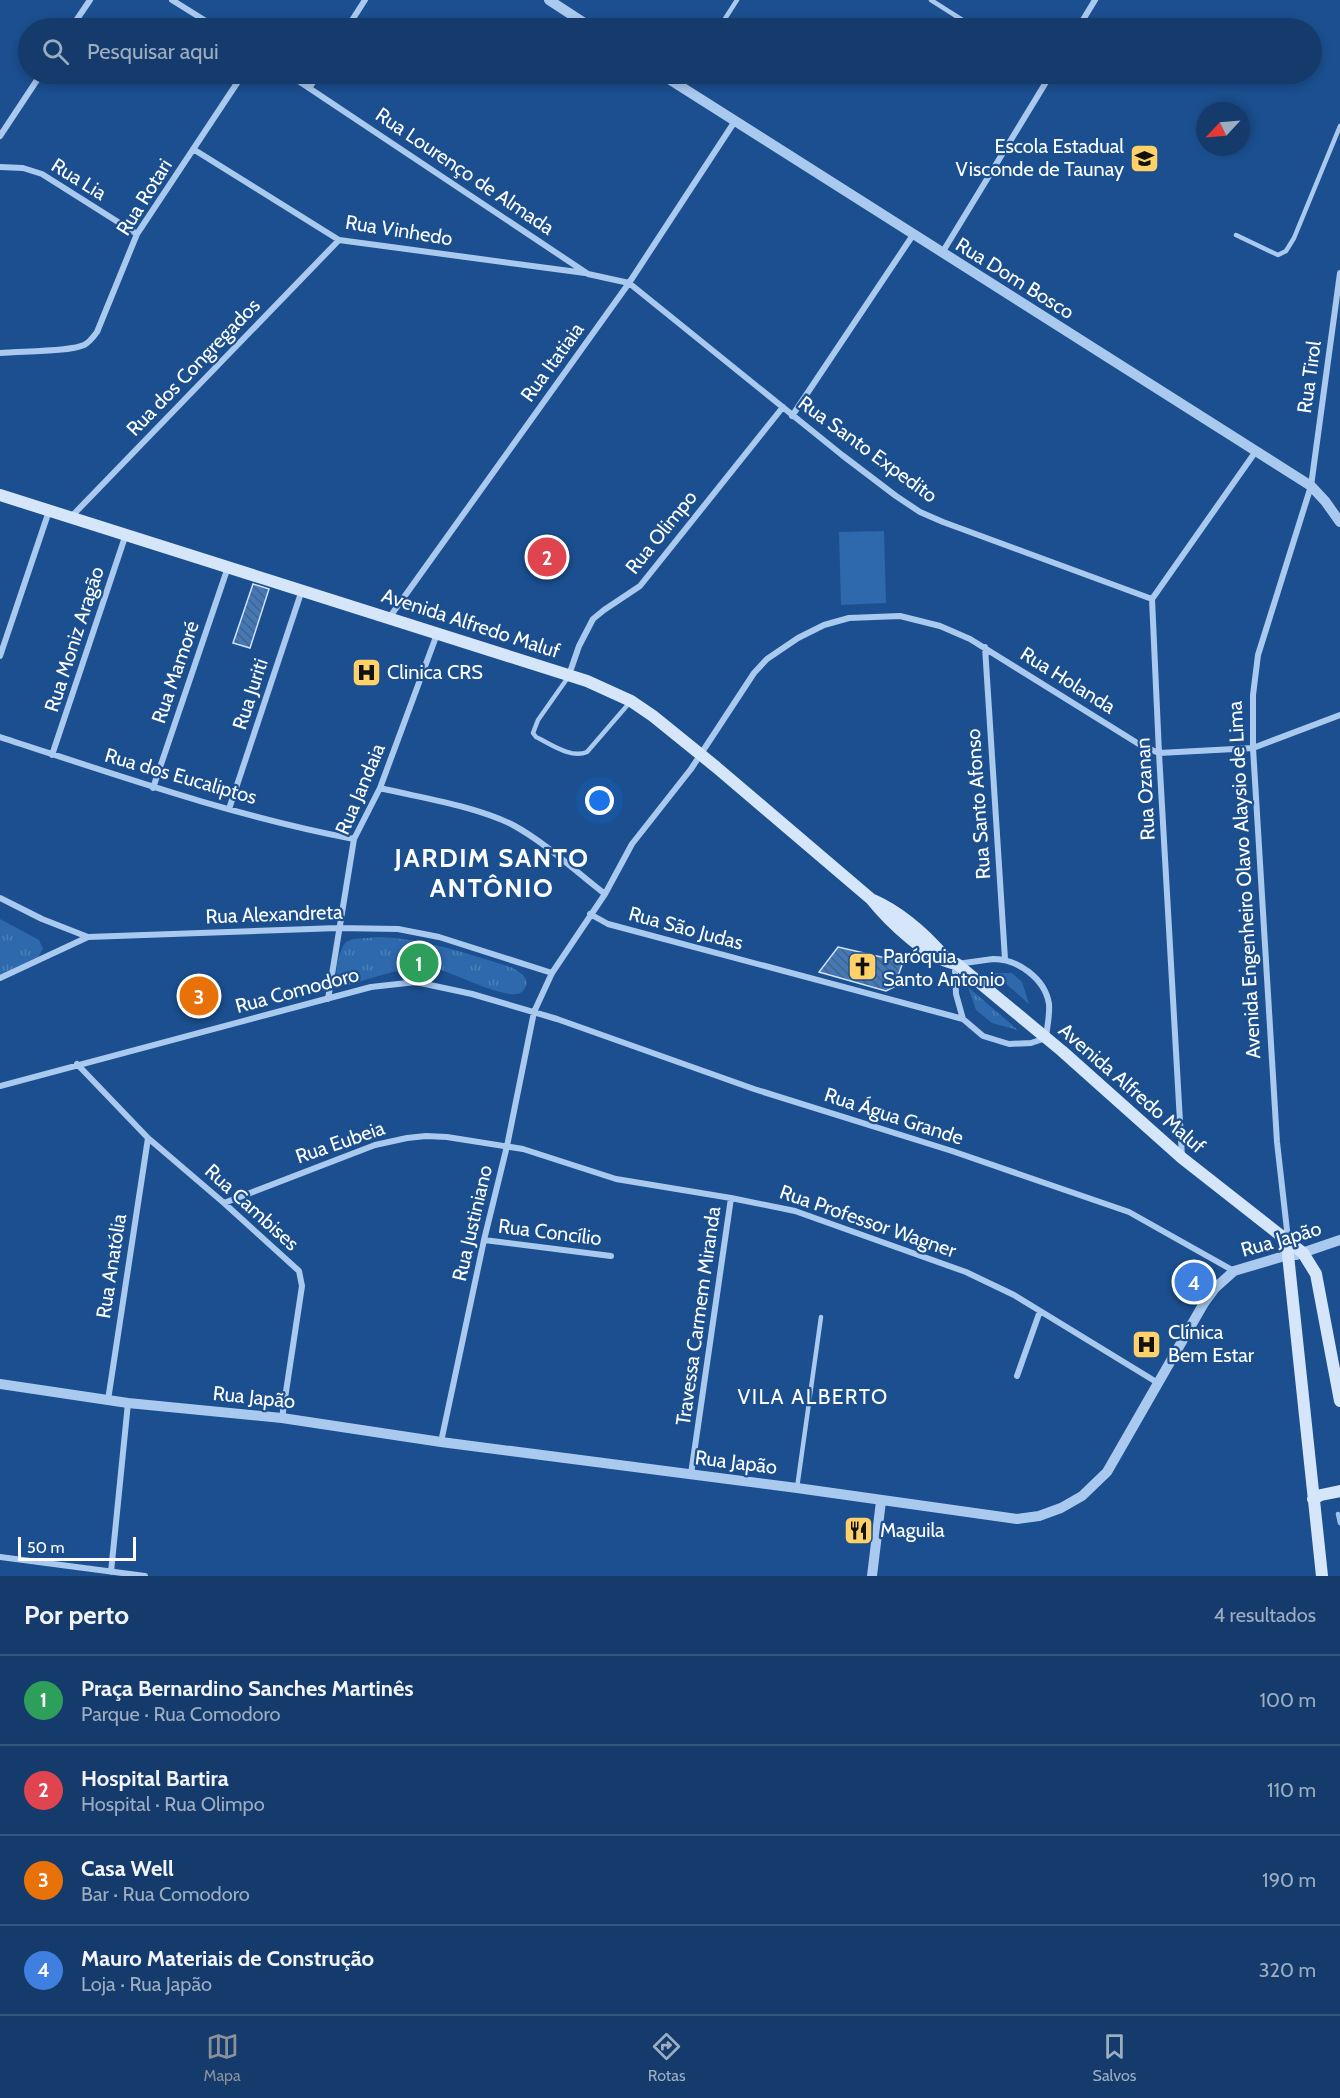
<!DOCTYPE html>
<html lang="pt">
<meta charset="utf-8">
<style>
body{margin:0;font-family:Cabin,sans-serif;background:#1d4271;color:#f1f3f6}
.compass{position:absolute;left:1196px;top:102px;width:54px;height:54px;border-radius:50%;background:#143b6b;box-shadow:0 3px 9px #0003;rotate:244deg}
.scale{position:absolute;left:18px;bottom:15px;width:118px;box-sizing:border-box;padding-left:6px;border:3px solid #fff;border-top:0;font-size:16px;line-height:21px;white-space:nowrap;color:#fff;-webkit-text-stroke:4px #1b4f8f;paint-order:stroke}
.you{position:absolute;left:600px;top:801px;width:21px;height:21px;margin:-15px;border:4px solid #fff;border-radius:50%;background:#1a73e8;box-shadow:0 0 0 9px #1a73e833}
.badge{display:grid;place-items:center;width:39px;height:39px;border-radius:50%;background:#8c9099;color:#fff;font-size:20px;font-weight:700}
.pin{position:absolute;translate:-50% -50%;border:3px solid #fff;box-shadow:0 2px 6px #0006}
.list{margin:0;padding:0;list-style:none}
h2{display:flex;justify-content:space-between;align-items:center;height:78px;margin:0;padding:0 24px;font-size:26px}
h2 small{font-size:20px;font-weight:400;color:#9dadc1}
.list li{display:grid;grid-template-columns:39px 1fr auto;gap:18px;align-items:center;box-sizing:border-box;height:90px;padding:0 24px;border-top:2px solid #33557e}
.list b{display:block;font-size:22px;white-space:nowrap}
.list p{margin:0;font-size:20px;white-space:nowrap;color:#9dadc1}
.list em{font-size:20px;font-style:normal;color:#9dadc1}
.icon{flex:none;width:33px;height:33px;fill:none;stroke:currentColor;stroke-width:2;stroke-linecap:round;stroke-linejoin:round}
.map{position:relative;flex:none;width:1340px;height:1576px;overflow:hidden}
.search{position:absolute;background:#143b6b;box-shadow:0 3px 9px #0003;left:18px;right:18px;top:18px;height:66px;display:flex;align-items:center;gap:15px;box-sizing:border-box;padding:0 21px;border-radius:33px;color:#9dadc1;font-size:22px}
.sheet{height:438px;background:#143b6b}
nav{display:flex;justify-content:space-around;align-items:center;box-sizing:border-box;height:84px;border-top:2px solid #33557e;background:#143b6b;font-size:16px;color:#9dadc1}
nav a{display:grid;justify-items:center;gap:3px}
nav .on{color:#8c9099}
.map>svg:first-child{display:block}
</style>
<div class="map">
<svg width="1340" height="1576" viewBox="0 0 1340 1576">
<defs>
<pattern id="park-tufts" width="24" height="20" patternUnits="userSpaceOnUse" patternTransform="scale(1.5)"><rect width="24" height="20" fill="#2e69ad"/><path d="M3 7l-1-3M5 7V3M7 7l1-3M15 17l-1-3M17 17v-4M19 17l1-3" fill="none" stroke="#4d80b9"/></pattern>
<pattern id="building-back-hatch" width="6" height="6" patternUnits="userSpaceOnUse" patternTransform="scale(1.5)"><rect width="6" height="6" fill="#4478b7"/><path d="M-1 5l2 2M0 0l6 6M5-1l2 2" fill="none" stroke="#486282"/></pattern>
</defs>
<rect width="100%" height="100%" fill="#1b4f8f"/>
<path fill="url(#park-tufts)" d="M 0,919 L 39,940 L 43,949 L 38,957 L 0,975 Z
M 380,937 C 424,939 467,953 510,967 C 517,970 529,976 526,986 C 524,991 520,994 516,994 C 500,996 461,977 444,971 C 412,961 376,978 344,986 L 339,985 C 333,975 338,952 346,942 L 353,939 Z
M 994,973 L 1012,973 L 1022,982 L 1029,1004 Z
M 968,987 L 1018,1030 L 992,1023 L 976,1010 Z"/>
<path fill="#2e69ad" d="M 884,531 L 886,603 L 841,605 L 839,532 Z"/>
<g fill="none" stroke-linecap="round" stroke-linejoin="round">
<path stroke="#9cc4f0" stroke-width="4.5" d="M 1338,1514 L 1340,1523"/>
</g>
<path fill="url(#building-back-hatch)" stroke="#cfe3fa" stroke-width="1.5" d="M 253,584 L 269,589 L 250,648 L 233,643 Z
M 838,947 L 903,962 L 894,987 L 886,991 L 819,972 Z"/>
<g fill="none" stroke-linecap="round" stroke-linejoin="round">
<path stroke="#a9c9ee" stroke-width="4.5" d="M 931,0 L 975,28
M 719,28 L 737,0
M 681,87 L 689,74
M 1236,235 L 1278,255 L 1286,251 L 1294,238 L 1340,126
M 569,676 L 538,720 L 533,733 L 536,737 C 551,744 571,759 587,752 L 631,701
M 797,1488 L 821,1317"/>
<path stroke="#a9c9ee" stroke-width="6" d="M 172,0 L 217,28
M 71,28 L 90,0
M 347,28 L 365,0
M 1078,28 L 1095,0
M 288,74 L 588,274 L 629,283 L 842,455 L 896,496 L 920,512 L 943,522 L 1152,599
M 310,87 L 318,74
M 0,136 L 41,74
M 193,149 L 339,240 L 585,273
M 0,167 L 23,168 L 42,174 L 137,234
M 942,253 L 1051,74
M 0,353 C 20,351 69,352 84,345 C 90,342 93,337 97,332 L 137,234 L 243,74
M 792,416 L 913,235
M 71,517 L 339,240
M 389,618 L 629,283 L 735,121
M 985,647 L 1005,959
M 0,656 L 49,511
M 569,675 L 579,646 L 593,619 L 604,610 L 640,586 L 783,407
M 0,737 C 117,775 233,816 354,839
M 52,755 L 126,534
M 153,788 L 228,567
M 380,788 C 421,798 476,806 513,825 C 546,843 575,871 605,894
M 229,809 L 302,590
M 0,898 L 42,919 L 88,937 L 338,928 L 398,929 L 439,937 L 552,973
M 590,914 L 608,924 L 963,1019
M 993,959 C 1017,959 1045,978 1049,1004 C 1050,1015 1047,1027 1046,1038 L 1031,1043 L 1009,1044 L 983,1036 L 963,1019 L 956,994 L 955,971 L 957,964 Z
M 0,978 L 88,937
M 328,999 L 354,839 L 380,788 L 437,634
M 77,1064 L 148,1138 L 224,1203 L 299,1271 L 302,1286 L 282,1418
M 0,1086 L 371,987 L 416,982 L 472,994 L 557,1019 L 754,1089 L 952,1151 L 1129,1212 L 1234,1271
M 1182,1157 L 1159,753 L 1152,599 L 1256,451
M 224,1203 L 375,1145 L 407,1138 L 426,1136 L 447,1137 L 523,1149 L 616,1179 L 731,1198 L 795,1211 L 966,1272 L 1014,1295 L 1158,1383
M 1288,1239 L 1277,1142 L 1253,748 L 1253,695 L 1258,655 L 1311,486 L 1340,273
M 484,1240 L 611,1256
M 1017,1376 L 1040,1311
M 108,1400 L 148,1138
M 441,1442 L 484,1240 L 507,1146 L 534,1012 L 552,973 L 605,894 L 632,844 L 691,769 L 754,673 L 767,659 L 798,638 L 824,625 L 849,618 L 900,616 L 940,626 L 970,639 L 1142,746 L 1159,753 L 1253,748 L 1340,715
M 691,1474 L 731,1198
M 0,1557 L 145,1576
M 111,1572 L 128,1403"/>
<path stroke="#a9c9ee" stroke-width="10" d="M 549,0 L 592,28
M 661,74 L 1311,486 L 1325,501 L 1340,522
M 0,1384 L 128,1403 L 282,1418 L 441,1442 L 797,1488 L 1017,1519 L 1039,1516 L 1061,1508 L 1082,1496 L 1107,1472 L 1204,1303 L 1215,1288 L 1234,1271 L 1288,1255 L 1296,1255 L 1340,1240
M 872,1576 L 881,1501"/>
<path stroke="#d6e6fa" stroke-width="12" d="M 0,495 L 587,681 L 631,701 L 653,716 L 716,767 L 871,899 C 888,920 929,961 957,964 L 1062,1051 L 1182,1158 L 1303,1253 L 1316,1274 L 1340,1401
M 873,900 C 900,912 924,933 944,956
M 1288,1243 L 1288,1255 L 1322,1576
M 1313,1499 L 1321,1495 L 1340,1491"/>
</g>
<defs>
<symbol id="school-square" viewBox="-11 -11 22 22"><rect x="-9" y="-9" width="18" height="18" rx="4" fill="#ffd166" stroke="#1b4f8f"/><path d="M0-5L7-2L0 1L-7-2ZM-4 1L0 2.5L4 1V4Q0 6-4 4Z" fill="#111"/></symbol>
<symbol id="hospital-square" viewBox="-11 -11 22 22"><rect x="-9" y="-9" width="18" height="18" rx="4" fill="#ffd166" stroke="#1b4f8f"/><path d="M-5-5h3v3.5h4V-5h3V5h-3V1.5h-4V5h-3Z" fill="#111"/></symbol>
<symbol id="church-square" viewBox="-11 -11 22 22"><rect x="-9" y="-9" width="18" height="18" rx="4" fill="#ffd166" stroke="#1b4f8f"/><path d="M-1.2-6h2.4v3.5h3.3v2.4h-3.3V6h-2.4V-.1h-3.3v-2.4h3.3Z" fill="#111"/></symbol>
<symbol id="restaurant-square" viewBox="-11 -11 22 22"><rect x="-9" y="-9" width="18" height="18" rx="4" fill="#ffd166" stroke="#1b4f8f"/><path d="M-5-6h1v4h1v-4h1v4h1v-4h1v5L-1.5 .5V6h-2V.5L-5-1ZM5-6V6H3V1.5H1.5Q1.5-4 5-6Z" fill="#111"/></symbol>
</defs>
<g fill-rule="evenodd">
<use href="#school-square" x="1128" y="142" width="33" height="33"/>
<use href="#hospital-square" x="350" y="656" width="33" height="33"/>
<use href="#church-square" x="846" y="950" width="33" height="33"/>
<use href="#hospital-square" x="1130" y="1328" width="33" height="33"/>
<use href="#restaurant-square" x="842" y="1514" width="33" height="33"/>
</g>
<g text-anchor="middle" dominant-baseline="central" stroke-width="4.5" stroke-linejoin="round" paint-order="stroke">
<g font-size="20" fill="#fff" stroke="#1b4f8f" text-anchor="start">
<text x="1124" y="146" text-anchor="end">Escola Estadual<tspan x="1124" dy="23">Visconde de Taunay</tspan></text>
<text x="387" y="672">Clinica CRS</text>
<text x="883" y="956">Paróquia<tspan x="883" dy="23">Santo Antonio</tspan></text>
<text x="1168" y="1332">Clínica<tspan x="1168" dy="23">Bem Estar</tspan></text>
<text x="880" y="1530">Maguila</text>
</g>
<g font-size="20" fill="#fff" stroke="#1b4f8f">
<text transform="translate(465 171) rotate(34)">Rua Lourenço de Almada</text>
<text transform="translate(79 179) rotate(32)">Rua Lia</text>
<text transform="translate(144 197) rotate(-58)">Rua Rotari</text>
<text transform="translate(399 230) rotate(9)">Rua Vinhedo</text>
<text transform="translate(1015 278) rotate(32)">Rua Dom Bosco</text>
<text transform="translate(552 362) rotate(-54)">Rua Itatiaia</text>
<text transform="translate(193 367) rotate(-46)">Rua dos Congregados</text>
<text transform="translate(1309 377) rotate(-82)">Rua Tirol</text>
<text transform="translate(868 449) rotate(36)">Rua Santo Expedito</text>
<text transform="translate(661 532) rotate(-51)">Rua Olimpo</text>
<text transform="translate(471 623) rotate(18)">Avenida Alfredo Maluf</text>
<text transform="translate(74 639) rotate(-72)">Rua Moniz Aragão</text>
<text transform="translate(175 672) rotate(-71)">Rua Mamoré</text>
<text transform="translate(1068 680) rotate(32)">Rua Holanda</text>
<text transform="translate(250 694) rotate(-72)">Rua Juriti</text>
<text transform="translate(181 776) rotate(16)">Rua dos Eucaliptos</text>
<text transform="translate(360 789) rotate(-67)">Rua Jandaia</text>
<text transform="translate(1145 789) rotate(-93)">Rua Ozanan</text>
<text transform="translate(978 804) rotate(-94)">Rua Santo Afonso</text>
<text transform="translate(1244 880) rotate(-93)">Avenida Engenheiro Olavo Alaysio de Lima</text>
<text transform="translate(274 914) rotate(-2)">Rua Alexandreta</text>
<text transform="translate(686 928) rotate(15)">Rua São Judas</text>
<text transform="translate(297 990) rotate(-15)">Rua Comodoro</text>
<text transform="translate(1132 1088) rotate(41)">Avenida Alfredo Maluf</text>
<text transform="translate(894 1116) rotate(18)">Rua Água Grande</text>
<text transform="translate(340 1142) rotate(-19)">Rua Eubeia</text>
<text transform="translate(252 1207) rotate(42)">Rua Cambises</text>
<text transform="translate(868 1221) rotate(19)">Rua Professor Wagner</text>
<text transform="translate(472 1223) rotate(-77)">Rua Justiniano</text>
<text transform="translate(550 1232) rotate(7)">Rua Concílio</text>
<text transform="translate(1281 1239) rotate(-16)">Rua Japão</text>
<text transform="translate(111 1266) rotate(-81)">Rua Anatólia</text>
<text transform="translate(698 1316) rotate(-82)">Travessa Carmem Miranda</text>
<text transform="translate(254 1397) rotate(6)">Rua Japão</text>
<text transform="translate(736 1462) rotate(7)">Rua Japão</text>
</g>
<g font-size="21" letter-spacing="1.5" fill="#fff" stroke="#1b4f8f">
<text x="813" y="1396">VILA ALBERTO</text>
</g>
<g font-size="26" font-weight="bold" letter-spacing="1.5" fill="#fff" stroke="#1b4f8f">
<text x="492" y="858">JARDIM SANTO<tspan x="492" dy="30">ANTÔNIO</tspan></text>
</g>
</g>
</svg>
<svg class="compass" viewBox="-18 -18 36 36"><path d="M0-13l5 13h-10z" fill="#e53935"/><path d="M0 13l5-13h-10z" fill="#9dadc1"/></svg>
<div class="scale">50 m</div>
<div class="you"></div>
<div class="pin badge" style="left:419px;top:963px;background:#2e9e5b">1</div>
<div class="pin badge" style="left:547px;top:557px;background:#e0444e">2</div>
<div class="pin badge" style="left:199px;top:996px;background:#e8710a">3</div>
<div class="pin badge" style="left:1194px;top:1282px;background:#3f7fe0">4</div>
<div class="search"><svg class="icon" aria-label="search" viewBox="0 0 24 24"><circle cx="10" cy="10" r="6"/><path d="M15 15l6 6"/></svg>Pesquisar aqui</div>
</div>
<section class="sheet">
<h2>Por perto<small>4 resultados</small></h2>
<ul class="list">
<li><span class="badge" style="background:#2e9e5b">1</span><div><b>Praça Bernardino Sanches Martinês</b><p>Parque · Rua Comodoro</p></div><em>100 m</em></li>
<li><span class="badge" style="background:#e0444e">2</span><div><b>Hospital Bartira</b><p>Hospital · Rua Olimpo</p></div><em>110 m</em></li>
<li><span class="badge" style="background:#e8710a">3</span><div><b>Casa Well</b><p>Bar · Rua Comodoro</p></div><em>190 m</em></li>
<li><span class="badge" style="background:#3f7fe0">4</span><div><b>Mauro Materiais de Construção</b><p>Loja · Rua Japão</p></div><em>320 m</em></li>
</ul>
</section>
<nav>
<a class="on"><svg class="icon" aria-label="map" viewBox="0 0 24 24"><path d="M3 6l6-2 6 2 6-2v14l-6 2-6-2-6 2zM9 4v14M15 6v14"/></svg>Mapa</a>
<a><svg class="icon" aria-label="directions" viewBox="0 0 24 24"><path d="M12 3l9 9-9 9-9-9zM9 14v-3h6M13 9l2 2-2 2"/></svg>Rotas</a>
<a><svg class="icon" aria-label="saved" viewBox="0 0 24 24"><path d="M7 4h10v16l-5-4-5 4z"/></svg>Salvos</a>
</nav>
